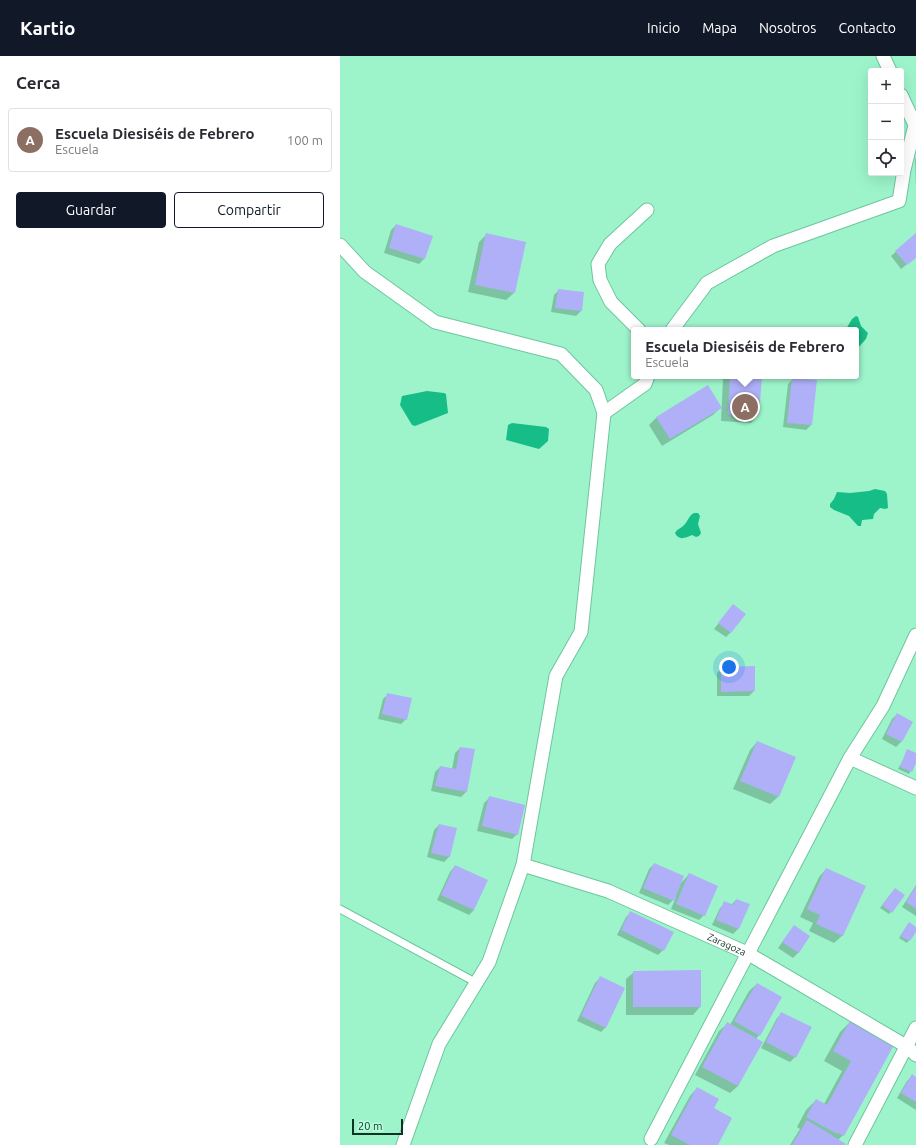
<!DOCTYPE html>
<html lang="es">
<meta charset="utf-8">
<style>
body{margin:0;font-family:Ubuntu,sans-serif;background:#f7f7f7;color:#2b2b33}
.controls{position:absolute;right:12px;top:12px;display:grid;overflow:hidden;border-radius:4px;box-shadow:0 4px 16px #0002}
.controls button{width:36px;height:36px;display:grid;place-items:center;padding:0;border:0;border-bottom:1px solid #e1e1e2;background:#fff;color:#2b2b33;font:20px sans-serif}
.scale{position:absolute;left:12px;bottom:10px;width:51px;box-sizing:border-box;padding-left:4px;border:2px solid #0e3424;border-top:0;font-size:11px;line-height:14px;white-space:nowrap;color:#0e3424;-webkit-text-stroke:3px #b9fedc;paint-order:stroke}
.you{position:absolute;left:389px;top:611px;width:14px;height:14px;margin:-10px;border:3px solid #fff;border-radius:50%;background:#1a73e8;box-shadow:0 0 0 6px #1a73e833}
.badge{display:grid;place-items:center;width:26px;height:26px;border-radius:50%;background:#111827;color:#fff;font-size:13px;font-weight:700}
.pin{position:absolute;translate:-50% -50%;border:2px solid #fff;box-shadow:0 1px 4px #0006}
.popup{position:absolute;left:291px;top:271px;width:228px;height:52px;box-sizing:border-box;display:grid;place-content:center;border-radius:4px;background:#fff;filter:drop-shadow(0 1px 3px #0005);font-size:13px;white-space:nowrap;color:#7c7c81}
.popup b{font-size:15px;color:#2b2b33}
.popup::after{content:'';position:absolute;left:50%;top:100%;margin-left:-8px;border:8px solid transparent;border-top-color:#fff}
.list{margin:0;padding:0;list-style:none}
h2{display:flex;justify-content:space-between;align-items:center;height:52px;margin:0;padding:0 16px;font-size:17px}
h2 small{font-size:13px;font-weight:400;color:#7c7c81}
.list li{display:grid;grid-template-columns:26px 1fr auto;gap:12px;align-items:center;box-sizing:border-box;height:64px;margin:0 8px 8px;padding:0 8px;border:1px solid #e1e1e2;border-radius:4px}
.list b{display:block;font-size:15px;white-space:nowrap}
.list p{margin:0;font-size:13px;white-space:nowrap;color:#7c7c81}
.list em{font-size:13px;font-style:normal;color:#7c7c81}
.actions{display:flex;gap:8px;padding:12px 16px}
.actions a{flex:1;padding:9px 0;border:1px solid #111827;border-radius:4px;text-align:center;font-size:14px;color:#111827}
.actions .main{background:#111827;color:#fff}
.icon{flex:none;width:22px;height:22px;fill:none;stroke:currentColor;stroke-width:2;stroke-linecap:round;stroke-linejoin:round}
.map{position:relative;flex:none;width:576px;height:1089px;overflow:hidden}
header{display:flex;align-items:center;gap:24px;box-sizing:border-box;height:56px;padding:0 20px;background:#111827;color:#fff}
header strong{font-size:19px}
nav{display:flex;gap:22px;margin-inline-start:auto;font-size:14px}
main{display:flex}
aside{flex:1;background:#fff}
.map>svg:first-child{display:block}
</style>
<header>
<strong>Kartio</strong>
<nav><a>Inicio</a><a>Mapa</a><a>Nosotros</a><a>Contacto</a></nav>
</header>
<main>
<aside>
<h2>Cerca<small></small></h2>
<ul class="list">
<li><span class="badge" style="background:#8d6e63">A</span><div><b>Escuela Diesiséis de Febrero</b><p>Escuela</p></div><em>100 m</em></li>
</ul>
<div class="actions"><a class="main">Guardar</a><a>Compartir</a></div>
</aside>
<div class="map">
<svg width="576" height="1089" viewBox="0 0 576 1089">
<rect width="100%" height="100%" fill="#9df4cb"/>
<path fill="#17bd86" d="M 516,260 L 518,261 L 521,270 L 528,277 L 526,283 L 516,294 L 516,274 L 504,274 L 506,273 L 512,263 Z
M 87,335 L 104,337 L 106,338 L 108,357 L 75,370 L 72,369 L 60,349 L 62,340 Z
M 172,367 L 206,371 L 209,373 L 208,385 L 199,393 L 166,384 L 168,369 Z
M 535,433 L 545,435 L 547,438 L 548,452 L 545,453 L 540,452 L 534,458 L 533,463 L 522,464 L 521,470 L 518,470 L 509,460 L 494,454 L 490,451 L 490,448 L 494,443 L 497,436 L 510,437 L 529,435 Z
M 354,457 L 358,457 L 360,460 L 358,468 L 361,477 L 359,480 L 356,481 L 352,479 C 345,482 339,485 335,477 C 337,473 340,473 343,470 C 348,466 348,460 354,457 Z"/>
<path fill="#0003" d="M 576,102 L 576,132 L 575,103 Z
M 56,169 L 91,181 L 84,203 L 79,208 L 44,197 L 51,174 Z
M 147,178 L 174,237 L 166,244 L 128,236 L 139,186 Z
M 576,178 L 576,201 L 561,213 L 551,200 Z
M 219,234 L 243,237 L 241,255 L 236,260 L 211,256 L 214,239 Z
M 386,320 L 421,320 L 418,359 L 411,367 L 381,365 L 383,323 Z
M 453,323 L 471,369 L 466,374 L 443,371 L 448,328 Z
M 380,352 L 373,359 L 322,390 L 309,369 L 317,361 Z
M 393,549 L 391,576 L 386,581 L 374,573 Z
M 382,612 L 414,635 L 409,640 L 377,640 L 377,617 Z
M 48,638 L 66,663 L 61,668 L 38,663 L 43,643 Z
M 557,658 L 572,666 L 561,686 L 556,691 L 542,683 L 552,663 Z
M 417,686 L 455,702 L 438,741 L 430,748 L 393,733 L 410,694 Z
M 120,692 L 126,736 L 121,741 L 91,735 L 95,716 L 100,711 L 112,713 L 115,697 Z
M 568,695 L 576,698 L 576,704 L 569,718 L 558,713 Z
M 149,742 L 177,778 L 172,783 L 137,775 L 144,747 Z
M 99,769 L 116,773 L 109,801 L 104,806 L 87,801 L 94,774 Z
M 314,808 L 341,827 L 349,818 L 376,830 L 364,859 L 359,864 L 331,853 L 336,841 L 328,849 L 299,837 L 309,813 Z
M 115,810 L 134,854 L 129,859 L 97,844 L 110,816 Z
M 486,813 L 525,831 L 502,880 L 494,887 L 469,875 L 473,867 L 460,861 L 479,821 Z
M 576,829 L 576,860 L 562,851 Z
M 553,835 L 551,856 L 549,858 L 540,852 Z
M 396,844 L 398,873 L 393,878 L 372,869 L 380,852 L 385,847 L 391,849 Z
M 291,856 L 323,894 L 318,899 L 277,879 L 286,861 Z
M 454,870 L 469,880 L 458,897 L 453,902 L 438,892 Z
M 567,870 L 576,872 L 576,874 L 567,887 L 559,882 Z
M 294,916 L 360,951 L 353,959 L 286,959 L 286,923 Z
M 260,922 L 266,971 L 261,976 L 237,965 L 255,927 Z
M 417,928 L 419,979 L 416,983 L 421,986 L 398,1030 L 390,1037 L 355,1019 L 379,975 L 387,968 L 390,969 L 409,935 Z
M 442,957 L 455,1001 L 450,1006 L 421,992 L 437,962 Z
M 510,966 L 552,989 L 503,1079 L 498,1084 L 504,1089 L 450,1089 L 460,1073 L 457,1071 L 466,1054 L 476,1044 L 484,1048 L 502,1015 L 484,1005 L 500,976 Z
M 572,1020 L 576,1022 L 576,1054 L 557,1042 L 567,1025 Z
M 357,1032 L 372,1052 L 376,1089 L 329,1089 L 324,1087 L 350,1040 Z"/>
<path fill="#afb0f8" d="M 56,168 L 93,180 L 85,203 L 49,192 Z
M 146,177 L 186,186 L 175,237 L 135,229 Z
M 576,177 L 576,202 L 567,209 L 555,195 Z
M 218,233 L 244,236 L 242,255 L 215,252 Z
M 390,320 L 422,320 L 419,359 L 388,358 Z
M 452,322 L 477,324 L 472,369 L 447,367 Z
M 368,329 L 382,352 L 330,383 L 316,361 Z
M 393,548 L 406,558 L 391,577 L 378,567 Z
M 415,610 L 415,635 L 381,636 L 381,611 Z
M 47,637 L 72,642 L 67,664 L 42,658 Z
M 557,657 L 573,666 L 562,686 L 546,678 Z
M 417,685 L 456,701 L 439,741 L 400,725 Z
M 120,691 L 135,693 L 127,736 L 95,730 L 100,710 L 116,713 Z
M 567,693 L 576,697 L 576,707 L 572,716 L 560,711 Z
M 149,740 L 185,749 L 178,779 L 142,770 Z
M 99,768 L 117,772 L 110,801 L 91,797 Z
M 314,807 L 344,820 L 334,845 L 303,832 Z
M 115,809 L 148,824 L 134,854 L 101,839 Z
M 486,812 L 526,830 L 503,880 L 476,868 L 480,859 L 467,853 Z
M 349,817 L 378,830 L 365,860 L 336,848 Z
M 576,830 L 576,853 L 566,846 Z
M 555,832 L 565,839 L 552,857 L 542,849 Z
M 396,843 L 410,848 L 399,873 L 376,864 L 384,845 L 394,849 Z
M 290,855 L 334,876 L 324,895 L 281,874 Z
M 569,866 L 576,871 L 576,876 L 570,885 L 560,880 Z
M 454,869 L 470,880 L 459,897 L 442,886 Z
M 361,914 L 361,951 L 293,951 L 293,915 Z
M 260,920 L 285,932 L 266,972 L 241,960 Z
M 417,927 L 442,941 L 420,980 L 394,965 Z
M 441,956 L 472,971 L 456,1002 L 426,986 Z
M 510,965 L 554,989 L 504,1080 L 498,1077 L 497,1078 L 466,1061 L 476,1043 L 487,1049 L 511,1005 L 493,995 Z
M 387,966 L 423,986 L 398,1030 L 362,1011 Z
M 572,1018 L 576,1021 L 576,1046 L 561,1037 Z
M 357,1031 L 379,1043 L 374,1052 L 392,1062 L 378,1089 L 350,1089 L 331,1079 Z
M 467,1064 L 506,1088 L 505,1089 L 452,1089 Z"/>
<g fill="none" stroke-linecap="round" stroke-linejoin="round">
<defs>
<path id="lane" d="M 0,853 L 137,927"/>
<g id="street">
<path d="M 543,0 L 550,15"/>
<path d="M 0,189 L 25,216 L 95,266 L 221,298 L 256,334 L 264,357 L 305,328 L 308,320"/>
<path d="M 299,274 L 271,246 L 260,224 L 258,208 L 270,188 L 307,154"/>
<path d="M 332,274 L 367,227 L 433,190 L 559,145 L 564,114 L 575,69 L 561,39"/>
<path d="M 510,702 L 576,732"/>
<path id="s1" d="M 183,809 L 268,835 L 407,897 L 566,990 L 576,999"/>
<path d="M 311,1083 L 510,702 L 543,650 L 576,579"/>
<path d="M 63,1089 L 99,988 L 149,906 L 183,809 L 216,620 L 241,576 L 264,357"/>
<path d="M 515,1089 L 576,972"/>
</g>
</defs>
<use href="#lane" stroke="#6ec59e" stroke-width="9"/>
<use href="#street" stroke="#6ec59e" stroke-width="15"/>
<use href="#lane" stroke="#fff" stroke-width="7"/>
<use href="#street" stroke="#fff" stroke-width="13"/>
</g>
<g text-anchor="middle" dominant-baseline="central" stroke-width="3.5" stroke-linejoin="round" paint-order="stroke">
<g font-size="10" fill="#0e3424" stroke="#b9fedc">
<text stroke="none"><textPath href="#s1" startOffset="219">Zaragoza</textPath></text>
</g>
</g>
</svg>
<div class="controls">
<button>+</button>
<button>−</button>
<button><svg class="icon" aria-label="locate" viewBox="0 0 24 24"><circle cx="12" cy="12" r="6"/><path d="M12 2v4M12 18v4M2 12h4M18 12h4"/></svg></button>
</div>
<div class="scale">20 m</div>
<div class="you"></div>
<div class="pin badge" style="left:405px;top:351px;background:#8d6e63">A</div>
<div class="popup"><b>Escuela Diesiséis de Febrero</b>Escuela</div>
</div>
</main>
